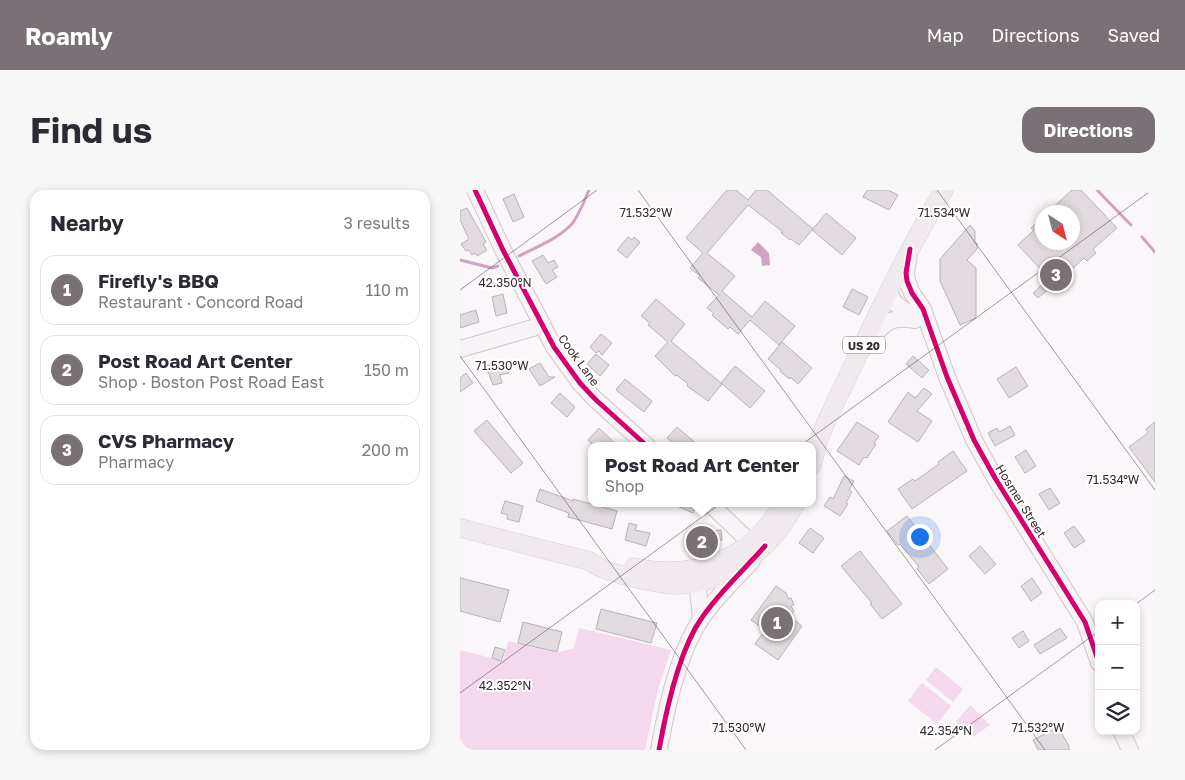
<!DOCTYPE html>
<meta charset="utf-8">
<style>
body{margin:0;font-family:"Golos Text",sans-serif;background:#f7f7f7;color:#2b2b33}
.controls{position:absolute;right:15px;bottom:15px;display:grid;overflow:hidden;border-radius:10px;box-shadow:0 2px 8px #0003}
.controls button{width:45px;height:45px;display:grid;place-items:center;padding:0;border:0;border-bottom:1px solid #e1e1e2;background:#fff;color:#2b2b33;font:25px sans-serif}
.compass{position:absolute;left:575px;top:15px;width:45px;height:45px;border-radius:50%;background:#fff;box-shadow:0 2px 8px #0003;rotate:144deg}
.you{position:absolute;left:459px;top:346px;width:18px;height:18px;margin:-12px;border:4px solid #fff;border-radius:50%;background:#1a73e8;box-shadow:0 0 0 8px #1a73e833}
.badge{display:grid;place-items:center;width:32px;height:32px;border-radius:50%;background:#797176;color:#fff;font-size:16px;font-weight:700}
.pin{position:absolute;translate:-50% -50%;border:2px solid #fff;box-shadow:0 1px 5px #0006}
.popup{position:absolute;left:128px;top:252px;width:228px;height:65px;box-sizing:border-box;display:grid;place-content:center;border-radius:10px;background:#fff;filter:drop-shadow(0 1px 4px #0005);font-size:16px;white-space:nowrap;color:#7c7c81}
.popup b{font-size:19px;color:#2b2b33}
.popup::after{content:'';position:absolute;left:50%;top:100%;margin-left:-10px;border:10px solid transparent;border-top-color:#fff}
.list{margin:0;padding:0;list-style:none}
h2{display:flex;justify-content:space-between;align-items:center;height:65px;margin:0;padding:0 20px;font-size:21px}
h2 small{font-size:16px;font-weight:400;color:#7c7c81}
.list li{display:grid;grid-template-columns:32px 1fr auto;gap:15px;align-items:center;box-sizing:border-box;height:70px;margin:0 10px 10px;padding:0 10px;border:1px solid #e1e1e2;border-radius:15px}
.list b{display:block;font-size:19px;white-space:nowrap}
.list p{margin:0;font-size:16px;white-space:nowrap;color:#7c7c81}
.list em{font-size:16px;font-style:normal;color:#7c7c81}
.icon{flex:none;width:28px;height:28px;fill:none;stroke:currentColor;stroke-width:2;stroke-linecap:round;stroke-linejoin:round}
.map{position:relative;flex:none;width:695px;height:560px;overflow:hidden;border-radius:15px}
header{display:flex;align-items:center;gap:30px;box-sizing:border-box;height:70px;padding:0 25px;background:#797176;color:#fff}
header strong{font-size:24px}
nav{display:flex;gap:28px;margin-inline-start:auto;font-size:18px}
.intro{display:flex;align-items:center;justify-content:space-between;box-sizing:border-box;height:120px;padding:0 30px}
h1{margin:0;font-size:35px}
.button{padding:12px 22px;border-radius:15px;background:#797176;color:#fff;font-size:18px;font-weight:700}
main{display:flex;gap:30px;padding:0 30px}
aside{flex:1;background:#fff;border-radius:15px;box-shadow:0 2px 8px #0003}
.map>svg:first-child{display:block}
</style>
<header>
<strong>Roamly</strong>
<nav><a>Map</a><a>Directions</a><a>Saved</a></nav>
</header>
<div class="intro"><h1>Find us</h1><a class="button">Directions</a></div>
<main>
<aside>
<h2>Nearby<small>3 results</small></h2>
<ul class="list">
<li><span class="badge">1</span><div><b>Firefly's BBQ</b><p>Restaurant · Concord Road</p></div><em>110 m</em></li>
<li><span class="badge">2</span><div><b>Post Road Art Center</b><p>Shop · Boston Post Road East</p></div><em>150 m</em></li>
<li><span class="badge">3</span><div><b>CVS Pharmacy</b><p>Pharmacy</p></div><em>200 m</em></li>
</ul>
</aside>
<div class="map">
<svg width="695" height="560" viewBox="0 0 695 560">
<rect width="100%" height="100%" fill="#fbf6f9"/>
<path fill="#f4d8eb" d="M 119,438 L 211,460 L 198,499 L 185,560 L 0,560 L 0,460 L 43,471 L 48,451 L 97,463 L 114,458 Z
M 476,477 L 503,499 L 493,512 L 466,490 Z
M 462,493 L 491,516 L 477,534 L 448,511 Z
M 510,515 L 530,535 L 513,547 L 496,532 Z"/>
<path fill="#d0a3c2" d="M 298,52 L 309,63 L 310,75 L 302,76 L 301,67 L 291,60 Z"/>
<g fill="none" stroke-linecap="round" stroke-linejoin="round">
<path stroke="#d0a3c2" stroke-width="3" d="M 637,0 L 671,35
M 682,47 L 695,62
M 59,66 C 77,57 97,49 111,35 C 119,26 124,11 129,0
M 0,70 L 32,78 L 38,76"/>
</g>
<path fill="#e1dadf" stroke="#b9b2b6" d="M 267,0 L 276,0 L 288,10 L 296,0 L 307,0 L 353,39 L 339,55 L 331,49 L 330,50 L 321,43 L 323,42 L 288,15 L 247,63 L 275,86 L 262,101 L 292,127 L 305,111 L 335,136 L 319,155 L 290,130 L 278,144 L 270,137 L 268,139 L 252,125 L 254,123 L 247,118 L 259,105 L 238,88 L 240,86 L 230,78 L 243,63 L 226,48 Z
M 407,0 L 428,0 L 438,5 L 429,20 L 403,7 Z
M 612,0 L 621,0 L 657,38 L 633,59 L 636,63 L 627,71 L 624,68 L 611,80 L 614,83 L 607,90 L 604,86 L 578,108 L 573,103 L 589,88 L 558,55 L 574,40 L 571,38 L 582,27 L 582,52 L 612,52 L 612,22 L 588,22 Z
M 54,4 L 64,27 L 53,32 L 43,9 Z
M 7,18 L 26,52 L 23,54 L 27,60 L 17,66 L 15,63 L 12,65 L 9,60 L 6,61 L 1,54 L 9,49 L 0,30 L 0,21 Z
M 366,23 L 396,48 L 382,65 L 352,40 Z
M 510,35 L 515,41 L 515,53 L 517,53 L 517,59 L 507,70 L 516,78 L 516,128 L 500,135 L 480,91 L 480,69 Z
M 168,47 L 172,50 L 174,47 L 180,52 L 167,68 L 157,60 Z
M 83,65 L 88,73 L 94,70 L 98,77 L 92,80 L 97,87 L 86,94 L 72,71 Z
M 392,99 L 408,107 L 399,125 L 383,117 Z
M 43,104 L 47,123 L 36,126 L 32,107 Z
M 196,109 L 225,134 L 211,151 L 262,194 L 248,211 L 227,196 L 228,194 L 217,185 L 215,186 L 195,166 L 208,152 L 188,135 L 190,133 L 181,126 Z
M 16,120 L 19,132 L 0,138 L 0,125 Z
M 141,144 L 152,153 L 142,165 L 139,161 L 136,163 L 130,157 Z
M 322,152 L 352,178 L 338,194 L 330,187 L 329,189 L 320,181 L 321,180 L 308,169 Z
M 136,164 L 149,175 L 140,186 L 127,174 Z
M 453,166 L 469,180 L 462,188 L 446,174 Z
M 46,171 L 49,183 L 40,185 L 42,193 L 33,195 L 26,176 Z
M 80,173 L 89,187 L 95,187 L 80,196 L 69,179 Z
M 275,176 L 305,201 L 290,218 L 261,193 Z
M 556,177 L 568,196 L 549,208 L 537,189 Z
M 6,183 L 13,193 L 0,202 L 0,188 Z
M 165,189 L 192,211 L 184,222 L 156,200 Z
M 464,198 L 472,204 L 457,221 L 472,231 L 458,252 L 428,232 L 448,202 L 455,208 Z
M 100,203 L 115,217 L 107,227 L 91,213 Z
M 27,230 L 63,273 L 51,283 L 14,241 Z
M 397,232 L 419,246 L 414,253 L 416,254 L 407,268 L 404,267 L 399,275 L 377,261 Z
M 695,232 L 695,292 L 669,257 L 688,243 L 686,239 Z
M 550,236 L 555,245 L 535,256 L 528,243 L 537,238 L 539,242 Z
M 217,237 L 239,256 L 216,256 L 207,248 Z
M 139,238 L 158,256 L 140,256 L 136,253 L 133,255 L 128,250 Z
M 566,260 L 576,276 L 565,283 L 555,267 Z
M 493,261 L 507,281 L 452,319 L 438,299 L 453,289 L 455,291 L 479,274 L 478,272 Z
M 384,286 L 394,291 L 389,300 L 392,302 L 386,313 L 388,314 L 380,326 L 364,316 L 370,307 L 373,309 Z
M 590,298 L 600,313 L 589,320 L 579,304 Z
M 80,299 L 113,311 L 113,309 L 157,321 L 152,339 L 108,327 L 109,323 L 76,311 Z
M 45,311 L 63,316 L 59,332 L 47,329 L 48,325 L 41,323 Z
M 210,313 L 237,313 L 233,323 Z
M 447,326 L 488,379 L 469,394 L 457,379 L 459,377 L 440,354 L 438,355 L 427,341 Z
M 169,333 L 177,335 L 175,340 L 190,343 L 186,356 L 165,350 Z
M 614,336 L 625,351 L 614,358 L 604,343 Z
M 350,338 L 364,348 L 353,363 L 339,353 Z
M 261,340 L 262,350 L 253,350 L 254,360 L 235,362 L 234,350 L 252,348 L 252,341 Z
M 520,356 L 536,374 L 525,384 L 509,366 Z
M 400,361 L 442,414 L 422,429 L 410,414 L 412,413 L 381,376 Z
M 0,388 L 49,400 L 40,432 L 0,421 Z
M 572,388 L 582,403 L 571,411 L 561,396 Z
M 316,396 L 326,403 L 329,409 L 331,408 L 334,415 L 331,416 L 334,421 L 330,427 L 342,436 L 318,470 L 295,454 L 305,440 L 291,430 Z
M 141,419 L 197,433 L 191,453 L 136,439 Z
M 63,432 L 102,442 L 97,462 L 58,453 Z
M 600,438 L 607,448 L 580,464 L 574,455 Z
M 563,441 L 569,451 L 559,458 L 552,448 Z
M 35,457 L 45,460 L 41,471 L 32,468 Z
M 598,537 L 609,556 L 608,556 L 610,560 L 578,560 L 573,550 Z"/>
<g fill="none" stroke-linecap="round" stroke-linejoin="round">
<defs>
<path id="secondary" d="M 15,0 L 43,60 L 94,157 L 120,193 L 135,209 L 187,256
M 449,64 L 446,83 L 447,91 L 452,103 L 463,119 L 487,187 L 514,250 L 535,288 L 625,432 L 639,473
M 429,103 L 435,113 L 455,129
M 405,157 C 423,136 425,125 455,130
M 0,159 L 83,135
M 249,313 L 290,352
M 241,429 L 238,399 L 248,381
M 661,541 L 670,560
M 199,560 C 206,519 218,463 241,429 C 255,408 275,389 292,371"/>
<path id="primary" d="M 352,275 L 358,252 L 366,232 C 404,154 439,73 484,0
M 0,338 L 129,371 C 143,381 158,384 174,388 C 192,392 213,397 231,394 C 277,387 315,354 336,313
M 174,377 C 235,391 292,368 323,313"/>
</defs>
<use href="#secondary" stroke="#cec7cb" stroke-width="18"/>
<use href="#primary" stroke="#d5d1d3" stroke-width="19"/>
<use href="#secondary" stroke="#f8f3f6" stroke-width="16"/>
<use href="#primary" stroke="#f0eaee" stroke-width="18"/>
<defs>
<path id="cycleway" d="M 15,0 L 43,60 L 94,157 L 120,193 L 135,209 L 187,256
M 450,59 L 446,83 L 447,91 L 452,103 L 463,119 L 487,187 L 514,250 L 535,288 L 625,432 L 639,473
M 199,560 C 206,521 219,461 241,429 C 259,402 284,380 305,356"/>
</defs>
<use href="#cycleway" stroke="#fff" stroke-width="8"/>
<use href="#cycleway" stroke="#d6006c" stroke-width="5"/>
</g>
<path fill="none" stroke="#332930" stroke-width="1" stroke-opacity="0.45" d="M 178,0 L 585,560M 477,0 L 695,300M 0,100 L 137,0M 0,166 L 286,560M 676,414 L 695,400M 0,503 L 692,0M 475,560 L 639,441"/>
<g text-anchor="middle" dominant-baseline="central" stroke-width="4" stroke-linejoin="round" paint-order="stroke">
<rect fill="#fff" stroke="#70696e" stroke-width="1" x="383" y="146.5" width="42" height="17" rx="4"/>
<g font-size="11" font-weight="bold" fill="#332930">
<text x="404" y="155">US 20</text>
</g>
<g font-size="12" fill="#332930" stroke="#fff">
<text transform="translate(119 170) rotate(54)">Cook Lane</text>
<text transform="translate(561 311) rotate(58)">Hosmer Street</text>
</g>
</g>
<g font-size="12" text-anchor="middle" fill="#332930" stroke="#fff" stroke-width="4" stroke-linejoin="round" paint-order="stroke">
<text x="186" y="27">71.532°W</text>
<text x="484" y="27">71.534°W</text>
<text x="45" y="97">42.350°N</text>
<text x="42" y="180">71.530°W</text>
<text x="653" y="294">71.534°W</text>
<text x="45" y="500">42.352°N</text>
<text x="279" y="542">71.530°W</text>
<text x="578" y="542">71.532°W</text>
<text x="486" y="545">42.354°N</text>
</g>
</svg>
<div class="controls">
<button>+</button>
<button>−</button>
<button><svg class="icon" aria-label="layers" viewBox="0 0 24 24"><path d="M12 4l9 5-9 5-9-5zM3 14l9 5 9-5"/></svg></button>
</div>
<svg class="compass" viewBox="-18 -18 36 36"><path d="M0-13l5 13h-10z" fill="#e53935"/><path d="M0 13l5-13h-10z" fill="#7c7c81"/></svg>
<div class="you"></div>
<div class="pin badge" style="left:317px;top:433px">1</div>
<div class="pin badge" style="left:242px;top:352px">2</div>
<div class="popup"><b>Post Road Art Center</b>Shop</div>
<div class="pin badge" style="left:596px;top:85px">3</div>
</div>
</main>
